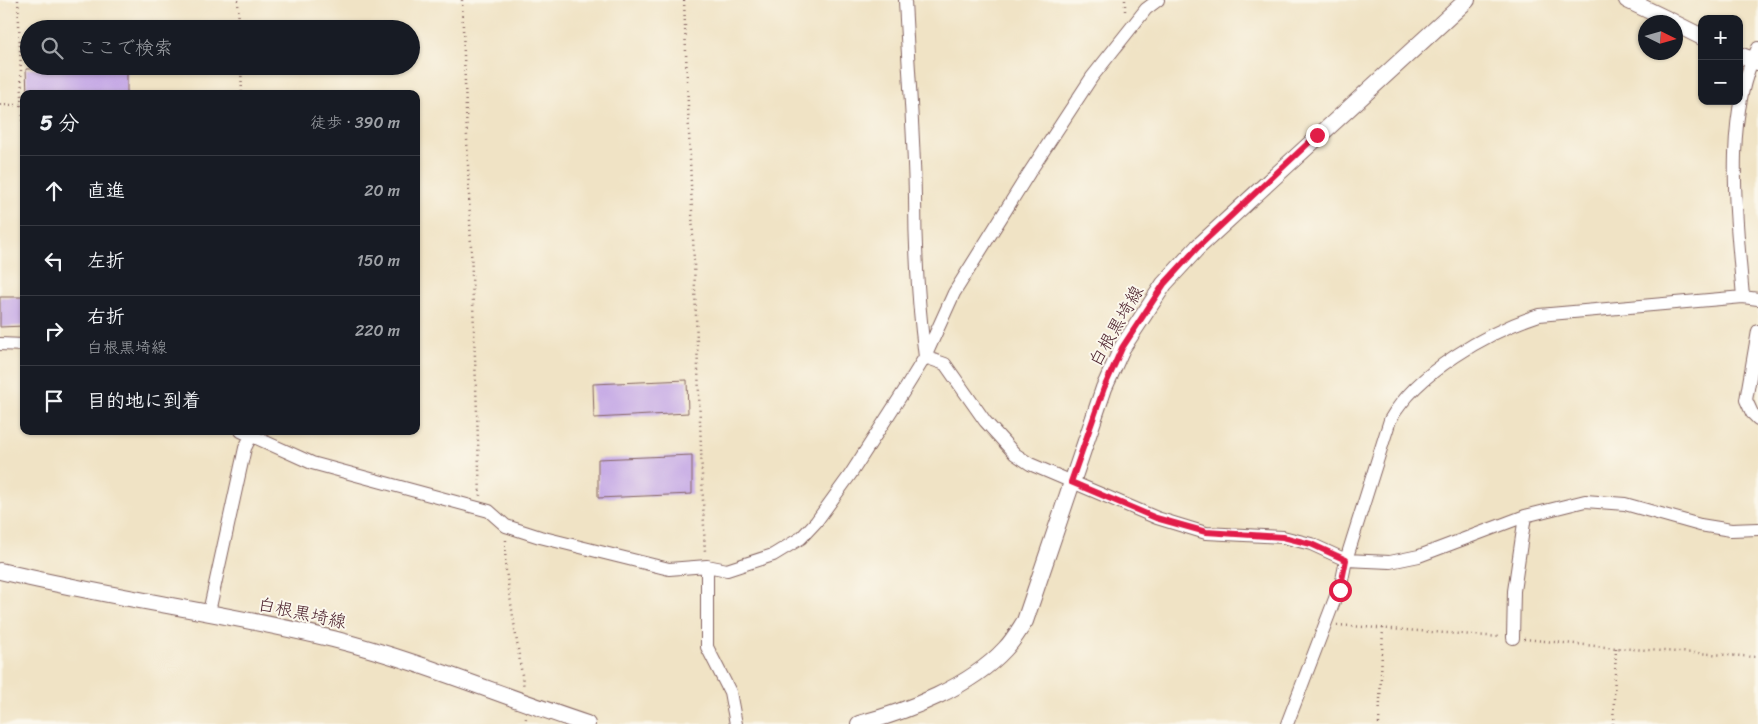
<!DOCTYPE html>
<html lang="ja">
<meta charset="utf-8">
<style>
body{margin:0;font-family:Sriracha,"Klee One",sans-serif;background:#242831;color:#f1f3f6}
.controls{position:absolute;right:15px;top:15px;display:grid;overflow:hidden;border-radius:10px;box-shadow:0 1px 4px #0004}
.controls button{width:45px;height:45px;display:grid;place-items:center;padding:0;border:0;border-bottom:1px solid #363941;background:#171b24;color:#f1f3f6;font:25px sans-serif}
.compass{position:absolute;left:1638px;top:15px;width:45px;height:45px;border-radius:50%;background:#171b24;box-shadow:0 1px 4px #0004;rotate:95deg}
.stop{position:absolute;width:15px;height:15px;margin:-11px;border:4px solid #e11d48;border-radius:50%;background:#fff}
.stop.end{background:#e11d48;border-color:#fff;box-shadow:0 1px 5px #0008}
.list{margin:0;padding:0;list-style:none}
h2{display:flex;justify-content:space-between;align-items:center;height:65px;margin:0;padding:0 20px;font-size:21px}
h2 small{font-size:16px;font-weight:400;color:#9ea1a6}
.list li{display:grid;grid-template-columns:32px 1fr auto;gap:15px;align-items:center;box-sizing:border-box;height:70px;padding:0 20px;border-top:1px solid #363941}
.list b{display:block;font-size:19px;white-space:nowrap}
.list p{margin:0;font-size:16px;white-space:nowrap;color:#9ea1a6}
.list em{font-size:16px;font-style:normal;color:#9ea1a6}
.icon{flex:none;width:28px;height:28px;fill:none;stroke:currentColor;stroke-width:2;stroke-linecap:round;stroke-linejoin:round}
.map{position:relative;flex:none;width:1758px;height:724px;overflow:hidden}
.search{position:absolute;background:#171b24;box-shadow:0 1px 4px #0004;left:20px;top:20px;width:400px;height:55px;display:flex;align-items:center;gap:12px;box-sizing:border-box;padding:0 18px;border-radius:28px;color:#9ea1a6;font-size:19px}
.panel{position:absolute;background:#171b24;box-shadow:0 1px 4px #0004;left:20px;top:90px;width:400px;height:345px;border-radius:10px}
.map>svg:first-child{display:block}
</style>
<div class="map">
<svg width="1758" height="724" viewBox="0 0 1758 724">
<rect width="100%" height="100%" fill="#fbf7ec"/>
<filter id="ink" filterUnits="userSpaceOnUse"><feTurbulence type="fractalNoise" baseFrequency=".02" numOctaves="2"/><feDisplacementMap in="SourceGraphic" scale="10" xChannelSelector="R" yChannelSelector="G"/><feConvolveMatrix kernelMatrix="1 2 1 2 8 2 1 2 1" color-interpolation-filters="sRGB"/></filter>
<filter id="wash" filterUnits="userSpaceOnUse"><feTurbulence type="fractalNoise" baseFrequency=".0096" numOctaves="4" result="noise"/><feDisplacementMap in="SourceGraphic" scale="20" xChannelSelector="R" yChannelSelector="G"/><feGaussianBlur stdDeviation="1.12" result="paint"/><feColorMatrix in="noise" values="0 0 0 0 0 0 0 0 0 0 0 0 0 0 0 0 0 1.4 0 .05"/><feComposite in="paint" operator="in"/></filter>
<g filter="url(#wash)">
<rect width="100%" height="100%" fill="#f0e3c5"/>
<g id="blocks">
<path fill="#c4a7e5" d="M 127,66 L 127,94 L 27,94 L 26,69 Z
M 0,297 L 24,297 L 24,326 L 0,327 Z
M 687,380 L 688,413 L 594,418 L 593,384 Z
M 692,455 L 692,494 L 598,498 L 598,459 Z"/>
</g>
</g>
<g filter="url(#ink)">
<use href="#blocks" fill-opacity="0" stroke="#846461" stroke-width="1"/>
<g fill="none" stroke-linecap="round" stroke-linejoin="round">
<defs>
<path id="minor" d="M 905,0 C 908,66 914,132 915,197 C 915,251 918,303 925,357
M 1743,297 C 1737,222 1722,117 1758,48
M 1758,331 L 1746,400 L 1752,413 L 1758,419
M 0,344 L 24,345
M 925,357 L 945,364 L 985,421 L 1015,454 L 1030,464 L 1157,518 L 1206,533 L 1283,537 L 1311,544 L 1346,560 L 1390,562 L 1419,556 L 1525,516 L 1585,501 L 1625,504 L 1700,525 L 1731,530 L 1758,529
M 241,431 L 312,463 L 489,511 L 506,526 L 540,537 L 669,569 L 707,566 L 727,570 L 773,555 L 801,538 L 816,522 L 850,475 L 904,391 L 925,357 L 954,293 L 1029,173 L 1092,77 L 1146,9 L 1158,0
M 707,566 L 707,647 L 730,692 L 736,724
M 209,612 L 245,448 L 251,436
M 1513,638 L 1514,591 L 1525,516
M 1287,724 L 1336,596 L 1340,590 L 1346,560 L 1390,420 C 1417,372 1488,332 1539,315 L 1743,297 L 1758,299"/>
<path id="major" d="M 1627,0 L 1673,22
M 1676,24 L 1702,37
M 1739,55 L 1758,62
M 0,571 C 110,598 223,612 333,639 C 420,661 502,696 587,724
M 859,724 C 908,711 970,687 1005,649 C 1013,641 1019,630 1025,621 L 1104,388 L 1122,348 L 1164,284 L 1198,247 L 1467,0"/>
</defs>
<use href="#minor" stroke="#846461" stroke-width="14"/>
<use href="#major" stroke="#846461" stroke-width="18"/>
<path stroke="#846461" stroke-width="2.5" stroke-dasharray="1 4" stroke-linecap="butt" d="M 18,0 L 24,143
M 238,0 L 239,29
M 462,0 L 480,496
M 684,0 L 705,553
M 1125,0 L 1125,15
M 241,66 L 242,94
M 0,105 L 22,105
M 506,540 L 505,564 L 524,688
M 1337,625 L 1501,637
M 1524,639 L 1616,648 L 1758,657
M 525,724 L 526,718
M 1379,724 L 1383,628
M 1613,724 L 1616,648"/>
<use href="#minor" stroke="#fff" stroke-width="12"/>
<use href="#major" stroke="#fff" stroke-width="16"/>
</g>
</g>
<g fill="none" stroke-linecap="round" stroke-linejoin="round" filter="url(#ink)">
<path stroke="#e11d48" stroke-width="6" d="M 1317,135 L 1198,247 L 1164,284 L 1122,348 L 1104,388 L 1071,482 L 1156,518 L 1206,532 L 1283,537 L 1311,544 L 1346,560 L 1340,590"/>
</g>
<g text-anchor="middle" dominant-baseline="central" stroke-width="4" stroke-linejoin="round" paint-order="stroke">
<g font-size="18" fill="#4a1f2b" stroke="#fbf7ec">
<text transform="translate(1116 326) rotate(-60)">白根黒埼線</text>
<text transform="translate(302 613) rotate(12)">白根黒埼線</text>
</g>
</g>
</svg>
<div class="controls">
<button>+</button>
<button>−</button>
</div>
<svg class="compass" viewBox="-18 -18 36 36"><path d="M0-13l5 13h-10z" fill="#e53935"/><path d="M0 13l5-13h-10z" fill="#9ea1a6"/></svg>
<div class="stop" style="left:1340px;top:590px"></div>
<div class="stop end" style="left:1317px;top:135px"></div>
<div class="search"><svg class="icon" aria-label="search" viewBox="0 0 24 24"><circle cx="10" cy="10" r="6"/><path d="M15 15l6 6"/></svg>ここで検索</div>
<section class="panel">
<h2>5 分<small>徒歩 · 390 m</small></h2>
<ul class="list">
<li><svg class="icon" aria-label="ahead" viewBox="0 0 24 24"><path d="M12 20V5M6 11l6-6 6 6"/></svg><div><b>直進</b></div><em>20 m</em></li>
<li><svg class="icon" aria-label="left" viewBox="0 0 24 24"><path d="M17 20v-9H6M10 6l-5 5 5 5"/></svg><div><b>左折</b></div><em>150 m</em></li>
<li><svg class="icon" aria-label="right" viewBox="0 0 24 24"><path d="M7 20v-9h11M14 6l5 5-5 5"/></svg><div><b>右折</b><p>白根黒埼線</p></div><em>220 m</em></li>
<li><svg class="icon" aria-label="arrive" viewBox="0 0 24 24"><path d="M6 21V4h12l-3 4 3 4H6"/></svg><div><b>目的地に到着</b></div></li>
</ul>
</section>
</div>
